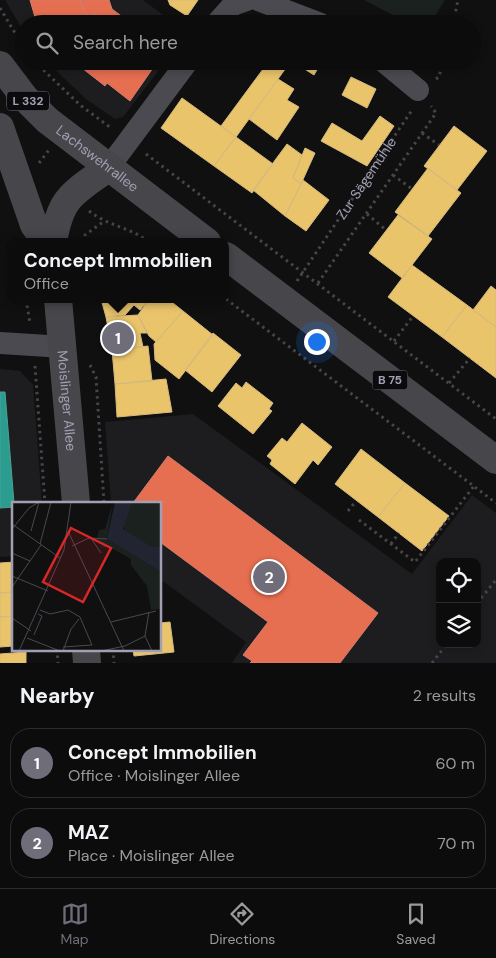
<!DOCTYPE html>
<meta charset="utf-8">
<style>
body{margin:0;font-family:"DM Sans",sans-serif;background:#1a1a1a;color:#f1f3f6}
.controls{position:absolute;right:15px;bottom:15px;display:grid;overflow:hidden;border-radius:10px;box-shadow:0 2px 8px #0003}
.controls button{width:45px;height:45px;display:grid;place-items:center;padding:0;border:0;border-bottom:1px solid #2c2c2d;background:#0c0c0c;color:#f1f3f6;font:25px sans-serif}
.you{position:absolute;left:316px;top:341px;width:18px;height:18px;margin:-12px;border:4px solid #fff;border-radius:50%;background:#1a73e8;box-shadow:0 0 0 8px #1a73e833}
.badge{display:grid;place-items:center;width:32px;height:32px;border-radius:50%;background:#6f6d7a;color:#fff;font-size:16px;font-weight:700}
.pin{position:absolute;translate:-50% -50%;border:2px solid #fff;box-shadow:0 1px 5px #0006}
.popup{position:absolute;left:7px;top:238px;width:222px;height:65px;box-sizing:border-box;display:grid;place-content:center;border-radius:10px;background:#0c0c0c;filter:drop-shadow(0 1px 4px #0005);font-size:16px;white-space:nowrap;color:#9a9b9d}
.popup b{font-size:19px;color:#f1f3f6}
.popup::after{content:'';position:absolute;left:50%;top:100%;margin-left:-10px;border:10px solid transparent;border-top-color:#0c0c0c}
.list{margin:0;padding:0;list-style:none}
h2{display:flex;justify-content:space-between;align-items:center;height:65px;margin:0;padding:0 20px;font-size:21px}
h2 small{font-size:16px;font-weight:400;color:#9a9b9d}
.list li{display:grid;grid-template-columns:32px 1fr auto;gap:15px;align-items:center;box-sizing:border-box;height:70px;margin:0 10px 10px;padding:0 10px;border:1px solid #2c2c2d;border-radius:20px}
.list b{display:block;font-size:19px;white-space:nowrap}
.list p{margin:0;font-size:16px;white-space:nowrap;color:#9a9b9d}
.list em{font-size:16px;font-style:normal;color:#9a9b9d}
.icon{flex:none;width:28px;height:28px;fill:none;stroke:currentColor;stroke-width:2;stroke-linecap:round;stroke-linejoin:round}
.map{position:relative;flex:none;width:496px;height:663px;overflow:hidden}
.search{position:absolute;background:#0c0c0c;box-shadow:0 2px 8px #0003;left:15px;right:15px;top:15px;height:55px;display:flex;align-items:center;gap:12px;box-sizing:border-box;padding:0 18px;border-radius:28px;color:#9a9b9d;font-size:19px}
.sheet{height:225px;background:#0c0c0c}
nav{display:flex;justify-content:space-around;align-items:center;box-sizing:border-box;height:70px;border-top:1px solid #2c2c2d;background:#0c0c0c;font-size:14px;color:#9a9b9d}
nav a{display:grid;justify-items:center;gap:2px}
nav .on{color:#6f6d7a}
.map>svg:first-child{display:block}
</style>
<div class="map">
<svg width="496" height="663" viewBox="0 0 496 663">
<rect width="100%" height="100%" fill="#101010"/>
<path fill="#1d1d1f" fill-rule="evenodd" d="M 5,0 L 143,0 L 175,24 L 24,24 L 24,32 Z
M 46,61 L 166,61 L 123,117 L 115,119 L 86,99 Z
M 0,369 L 20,371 L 33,385 L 42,503 L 14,503 L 14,556 L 0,557 Z
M 193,414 L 412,574 L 472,495 L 496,513 L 496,663 L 232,663 L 246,642 L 160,579 L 160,503 L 111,503 L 105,422 ZM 440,562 L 477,562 L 477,644 L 440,644 Z"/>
<path fill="#1a211e" d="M 364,0 L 445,0 L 430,24 L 410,24 Z"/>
<path fill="#e9c46a" stroke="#d4b980" d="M 168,0 L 198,0 L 187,16 L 170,5 Z
M 269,61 L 291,61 L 236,137 L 221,126 Z
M 292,61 L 322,61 L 314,75 Z
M 351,77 L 376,89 L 367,108 L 342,95 Z
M 278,79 L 294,89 L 287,100 L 299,107 L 277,140 L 249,119 Z
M 182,98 L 236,137 L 214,166 L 161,128 Z
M 380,116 L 394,126 L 367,166 L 321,141 L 332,123 L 362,141 Z
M 454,126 L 487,151 L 457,190 L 424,166 Z
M 236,137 L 273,164 L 252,193 L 214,166 Z
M 287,144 L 302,155 L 293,178 L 301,184 L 285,216 L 253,190 Z
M 305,148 L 315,153 L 301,184 L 293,178 Z
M 428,168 L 461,193 L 428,236 L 395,212 Z
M 303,180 L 329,200 L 306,231 L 285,216 Z
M 398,215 L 432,239 L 402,278 L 369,253 Z
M 412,265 L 467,305 L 442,337 L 388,297 Z
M 491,286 L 496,290 L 496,327 L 473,310 Z
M 101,299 L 149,299 L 140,310 L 134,305 L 125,315 L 106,317 Z
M 149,299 L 168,299 L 183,311 L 156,342 L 149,336 L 138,315 Z
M 467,305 L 496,327 L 496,378 L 442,337 Z
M 183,311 L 213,335 L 179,379 L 155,360 L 154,344 Z
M 138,315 L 147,333 L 140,333 L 143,347 L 112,350 L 106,317 Z
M 213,333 L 241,355 L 212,392 L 185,370 Z
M 148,346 L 152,381 L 115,384 L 112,350 Z
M 166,379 L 172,412 L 117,417 L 115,384 Z
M 246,382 L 273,403 L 269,409 L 272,411 L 253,434 L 218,406 L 236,383 L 242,388 Z
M 302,423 L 332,447 L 318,465 L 313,460 L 295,484 L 270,464 L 272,460 L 267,456 L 282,438 L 287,442 Z
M 361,449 L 405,483 L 378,517 L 335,484 Z
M 405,483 L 449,516 L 422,551 L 378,517 Z
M 14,562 L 14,592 L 0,593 L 0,563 Z
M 14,592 L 14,616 L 0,617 L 0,593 Z
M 14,616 L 14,646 L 0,647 L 0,617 Z
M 170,622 L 174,652 L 134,656 L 133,649 L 160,649 L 160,623 Z
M 26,652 L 26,663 L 0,663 L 0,654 Z"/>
<path fill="#e76f51" stroke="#d27d6e" d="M 30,0 L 80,0 L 84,12 L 90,17 L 94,13 L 107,24 L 37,24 Z
M 80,0 L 109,0 L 112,9 L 132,24 L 107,24 L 94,13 L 90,17 L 84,12 Z
M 73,61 L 144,61 L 153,68 L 130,101 L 107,83 L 105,86 Z
M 168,456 L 378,613 L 340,663 L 250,663 L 252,661 L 243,655 L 268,622 L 160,542 L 160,503 L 133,503 Z"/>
<path fill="#2a9d8f" stroke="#4e9e9a" d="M 0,392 L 5,392 L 14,503 L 14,507 L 0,508 Z"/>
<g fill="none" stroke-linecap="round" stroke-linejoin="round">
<g stroke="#46454b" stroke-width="3" stroke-dasharray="2.5 4" stroke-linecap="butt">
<path d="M 0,8 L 24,48"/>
<path d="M 453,24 L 458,0"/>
<path d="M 34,61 L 80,105 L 111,128"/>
<path d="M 436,79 L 439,77 L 443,61"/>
<path d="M 422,133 L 439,145"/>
<path d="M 146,154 L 496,419"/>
<path d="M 39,163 L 49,150"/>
<path d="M 393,175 L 412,189"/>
<path d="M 89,211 C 110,227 130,227 149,242"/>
<path d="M 367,214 L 386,230"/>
<path d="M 82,242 L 85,235 L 103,222"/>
<path id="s1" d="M 297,281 L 412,110"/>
<path d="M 318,283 L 436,113 L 431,106"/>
<path d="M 26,299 L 30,323"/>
<path d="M 226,299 L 496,503"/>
<path d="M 394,341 L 413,316"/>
<path d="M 90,365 L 96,377 L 104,503"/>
<path d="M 35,366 L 45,503"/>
<path d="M 449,383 L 470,358"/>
<path d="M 348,511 L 356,501"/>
<path d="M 359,520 L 415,562 L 474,486"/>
<path d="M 391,544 L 399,533"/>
<path d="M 438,579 L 440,581"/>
<path d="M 477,603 L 496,580"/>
<path d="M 57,649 L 58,663"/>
<path d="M 113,649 L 114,663"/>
<path d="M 432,663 L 447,644"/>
</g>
<path stroke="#4b4a50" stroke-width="22" d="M 258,0 L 321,24
M 216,24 L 233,5 L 247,0
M 383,61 L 418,90
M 109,167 L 188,61
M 0,343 L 64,347"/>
<g stroke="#47464b" stroke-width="28">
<path id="s2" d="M 0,65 L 25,98 L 47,120 L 207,242"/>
<path d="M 0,127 L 34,225 L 46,242"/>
<path d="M 53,242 C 61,195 73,194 109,167"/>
<path d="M 226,256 L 496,460"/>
<path id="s3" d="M 58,299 L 76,503"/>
<path d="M 86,649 L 87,663"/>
</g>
</g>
<g text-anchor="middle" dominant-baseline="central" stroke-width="5" stroke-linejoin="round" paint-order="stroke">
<g fill="#0b0a0c" stroke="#757281" stroke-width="1">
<rect x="7" y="91.5" width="42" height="19" rx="4"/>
<rect x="372.5" y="370.5" width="35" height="19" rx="4"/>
</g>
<g font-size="12" font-weight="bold" fill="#a29fb3">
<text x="28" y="101">L 332</text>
<text x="390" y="380">B 75</text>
</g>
<g font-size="14" fill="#a29fb3" stroke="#0b0a0c">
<text stroke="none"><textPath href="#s2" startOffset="136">Lachswehrallee</textPath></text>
<text stroke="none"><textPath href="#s1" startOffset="124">Zur Sägemühle</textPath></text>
<text stroke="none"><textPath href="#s3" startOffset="102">Moislinger Allee</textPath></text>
</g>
</g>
<g transform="translate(12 502)">
<rect width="149" height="149" fill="#101010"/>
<path d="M 101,0 L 95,37 L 149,70 L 149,107 L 139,108 L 135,84 L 119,63 L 119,57 L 96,44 L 92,46 L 85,37 L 87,28 L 93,27 ZM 120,0 L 149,0 L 149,45 L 140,45 L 113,30 L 111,18 Z" fill="#1a211e"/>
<path d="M 103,0 L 120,0 L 111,27 L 140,45 L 149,45 L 149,70 L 95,37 Z" fill="#232432"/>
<path fill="none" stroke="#4a4951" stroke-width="1" d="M 0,22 L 48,56M 0,27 L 17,6 L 27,0M 19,29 L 27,0M 56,29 L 112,149M 79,36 L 89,51M 28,42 L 39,0M 60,44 L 77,36 L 95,37M 0,51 L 18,59M 0,74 L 36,89M 0,85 L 29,43M 28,108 L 38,112 L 56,108 L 68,115 L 80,143 L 51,145M 0,116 L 19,129M 99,120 L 144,109M 22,133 L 30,114 L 26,112M 133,134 L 140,149M 15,136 L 48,149M 7,149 L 52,48 L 59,0M 51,149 L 59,127 L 67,117M 89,149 L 113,144 L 133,134 L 137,110"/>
<path fill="#d62828" fill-opacity="0.15" stroke="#d62828" stroke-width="2.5" d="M 59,26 L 99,46 L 71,100 L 31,80 Z"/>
<rect width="149" height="149" fill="none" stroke="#a29fb3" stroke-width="2.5"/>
</g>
</svg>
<div class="controls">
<button><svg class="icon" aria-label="locate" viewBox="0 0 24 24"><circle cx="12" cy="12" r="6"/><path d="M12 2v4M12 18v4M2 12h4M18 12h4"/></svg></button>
<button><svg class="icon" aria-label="layers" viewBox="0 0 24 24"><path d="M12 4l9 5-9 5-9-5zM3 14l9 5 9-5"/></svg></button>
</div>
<div class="you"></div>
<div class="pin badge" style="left:118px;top:338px">1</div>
<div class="popup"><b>Concept Immobilien</b>Office</div>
<div class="pin badge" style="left:269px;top:577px">2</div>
<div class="search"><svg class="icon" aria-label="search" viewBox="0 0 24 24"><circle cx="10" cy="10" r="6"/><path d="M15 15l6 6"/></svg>Search here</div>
</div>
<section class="sheet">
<h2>Nearby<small>2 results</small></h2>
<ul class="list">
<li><span class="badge">1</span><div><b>Concept Immobilien</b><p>Office · Moislinger Allee</p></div><em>60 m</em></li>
<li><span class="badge">2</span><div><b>MAZ</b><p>Place · Moislinger Allee</p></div><em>70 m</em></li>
</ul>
</section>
<nav>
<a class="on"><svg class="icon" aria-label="map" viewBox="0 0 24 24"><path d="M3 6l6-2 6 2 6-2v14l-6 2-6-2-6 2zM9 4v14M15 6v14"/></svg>Map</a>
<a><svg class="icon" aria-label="directions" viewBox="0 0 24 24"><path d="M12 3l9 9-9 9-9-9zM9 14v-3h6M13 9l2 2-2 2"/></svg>Directions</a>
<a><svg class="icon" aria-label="saved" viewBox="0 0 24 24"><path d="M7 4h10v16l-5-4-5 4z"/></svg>Saved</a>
</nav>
